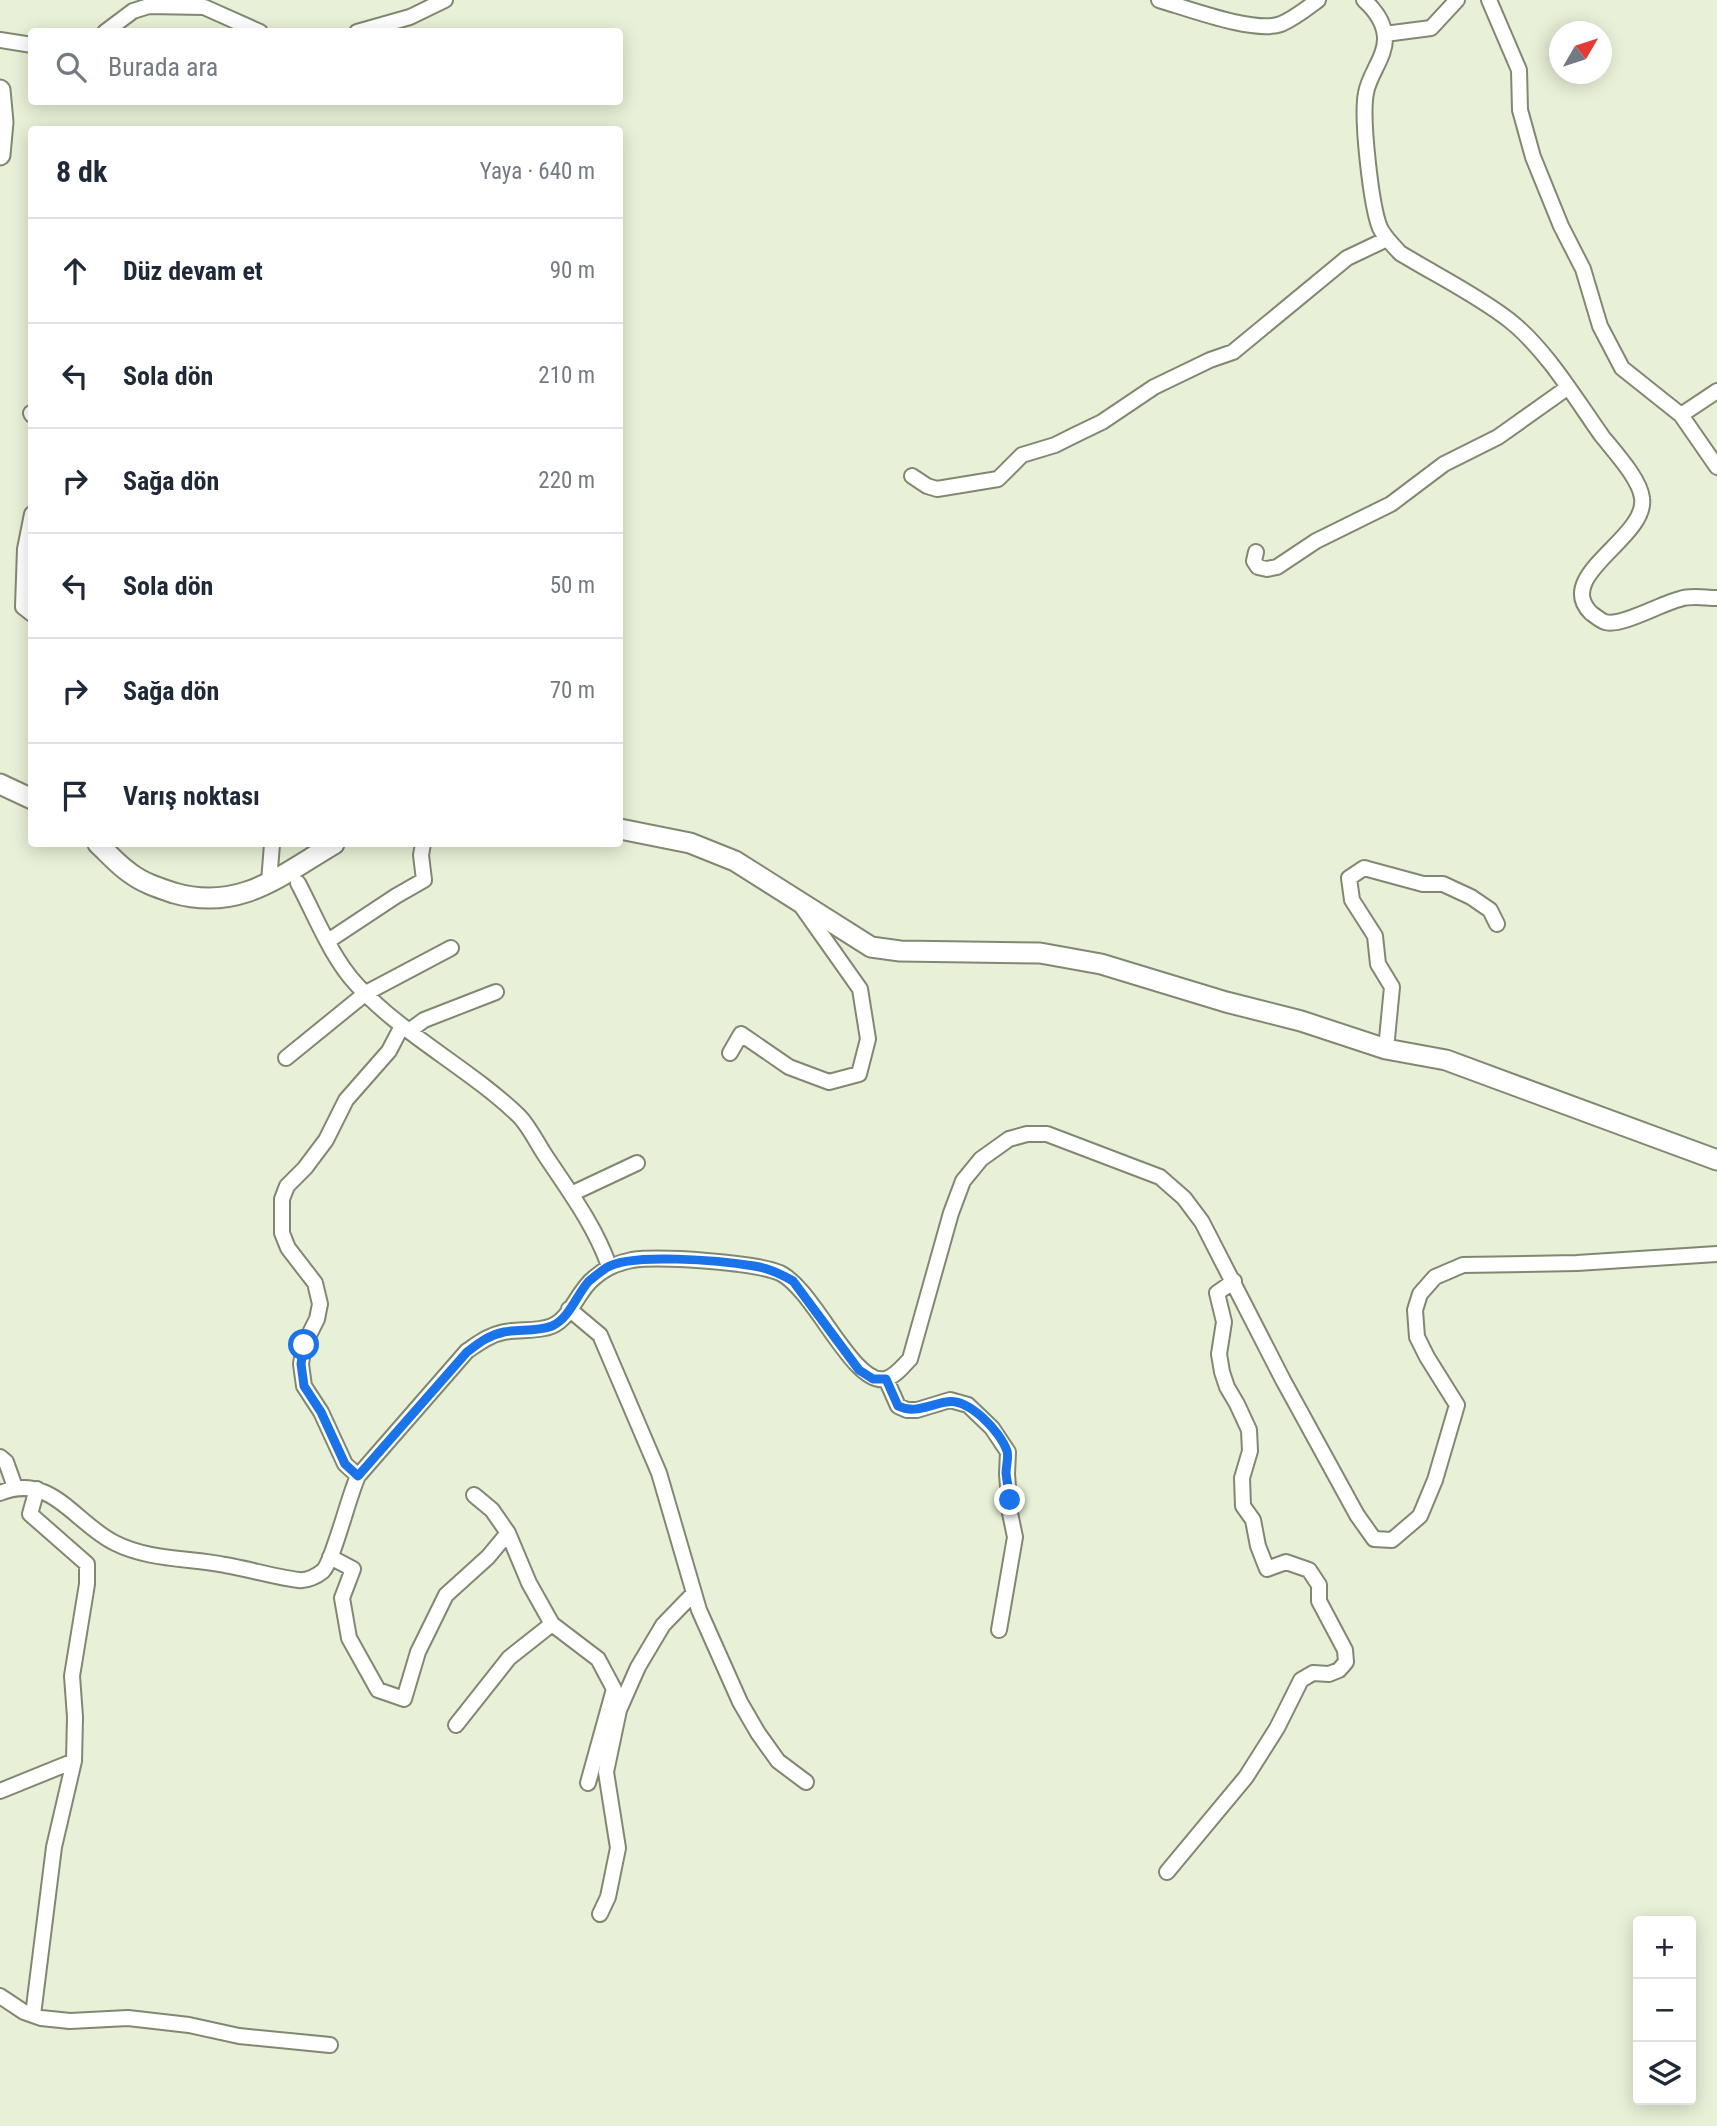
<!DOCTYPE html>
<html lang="tr">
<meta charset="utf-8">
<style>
body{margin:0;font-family:"Roboto Condensed",sans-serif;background:#f6f6f7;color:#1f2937}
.controls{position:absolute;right:21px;bottom:21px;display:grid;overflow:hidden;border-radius:7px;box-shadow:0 4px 18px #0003}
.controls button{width:63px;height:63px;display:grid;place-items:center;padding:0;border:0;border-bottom:2px solid #e0e1e3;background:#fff;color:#1f2937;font:35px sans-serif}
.compass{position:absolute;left:1549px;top:21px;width:63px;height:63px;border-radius:50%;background:#fff;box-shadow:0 4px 18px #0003;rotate:51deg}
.stop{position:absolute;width:21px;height:21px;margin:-16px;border:5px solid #1a73e8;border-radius:50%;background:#fff}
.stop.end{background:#1a73e8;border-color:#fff;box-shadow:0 2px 7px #0008}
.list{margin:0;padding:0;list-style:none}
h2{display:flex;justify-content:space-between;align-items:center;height:91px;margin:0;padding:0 28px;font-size:30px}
h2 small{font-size:23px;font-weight:400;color:#747a83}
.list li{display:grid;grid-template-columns:46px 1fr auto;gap:21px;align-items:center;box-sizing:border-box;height:105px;padding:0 28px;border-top:2px solid #e0e1e3}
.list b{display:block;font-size:26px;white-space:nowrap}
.list em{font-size:23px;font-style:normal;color:#747a83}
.icon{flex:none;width:38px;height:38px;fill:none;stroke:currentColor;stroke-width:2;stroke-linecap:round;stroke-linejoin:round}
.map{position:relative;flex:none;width:1717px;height:2126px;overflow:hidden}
.search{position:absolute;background:#fff;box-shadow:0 4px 18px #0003;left:28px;top:28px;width:595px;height:77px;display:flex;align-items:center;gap:18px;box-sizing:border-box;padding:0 24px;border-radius:7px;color:#747a83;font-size:26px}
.panel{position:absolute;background:#fff;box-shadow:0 4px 18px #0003;left:28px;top:126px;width:595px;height:721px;border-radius:7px}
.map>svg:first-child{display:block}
</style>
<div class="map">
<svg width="1717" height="2126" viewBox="0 0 1717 2126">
<rect width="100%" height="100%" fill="#e8f0d7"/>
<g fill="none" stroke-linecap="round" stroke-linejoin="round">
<defs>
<path id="minor" d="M 1159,0 C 1187,8 1255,34 1281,24 C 1295,18 1306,9 1318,0
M 1364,0 C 1374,9 1384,22 1385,37 C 1386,57 1369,74 1366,93 C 1361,117 1371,206 1380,228 C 1385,238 1393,245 1400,253 C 1436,275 1477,295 1509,320 C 1546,349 1575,398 1602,436 C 1614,451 1640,479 1642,498 C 1648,538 1553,575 1591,613 C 1594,615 1601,621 1605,622 C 1621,627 1662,603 1680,599 C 1691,595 1705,598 1717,598
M 1489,0 L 1519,70 L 1520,110 L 1533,157 L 1561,226 L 1583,269 L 1600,326 L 1622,368 L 1681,415 L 1717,467
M 105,32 L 133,11 L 149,6 L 204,7 L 260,32
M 357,32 L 410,17 L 445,0
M 1385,34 L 1431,28 L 1457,0
M 0,40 L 32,45
M 31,413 L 32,415
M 1681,415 L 1717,391
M 912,476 L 927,486 L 937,489 L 998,479 L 1022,455 L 1055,445 L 1075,435 L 1102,422 L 1154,387 L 1210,360 L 1233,352 L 1347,258 L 1387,239
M 32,514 L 25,549 L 23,607 L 32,614
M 1256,552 L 1254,561 L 1258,567 L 1267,569 L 1277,567 L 1316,541 L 1391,504 L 1444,464 L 1498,437 L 1567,388
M 269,882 L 272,844
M 298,883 C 316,917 331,957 357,985 C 404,1036 469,1068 519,1116 C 529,1126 537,1143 545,1155 C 569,1191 595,1226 609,1266
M 328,941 L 396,896 L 424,880 L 421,855 L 423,844
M 409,1031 L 424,1020 L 496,992
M 1386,1049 L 1392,987 L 1378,964 L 1375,936 L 1352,900 L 1349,878 L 1364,868 L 1423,884 L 1443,884 L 1471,897 L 1490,910 L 1497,924
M 730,1053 L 741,1034 L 789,1067 L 829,1082 L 859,1074 L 868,1039 L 860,989 L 802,907
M 286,1058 L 366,993 L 451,948
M 571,1194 L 637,1163
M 569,1309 L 600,1335 L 659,1473 L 699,1610 L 740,1702 L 758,1733 L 778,1761 L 806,1782
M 886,1379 L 898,1406 L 907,1410 L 917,1410 L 950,1400 L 968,1405 L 992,1428 L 1008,1452 L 1007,1474 L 1010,1513 L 1015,1537 L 999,1630
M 0,1457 L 6,1462 L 15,1487
M 358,1476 L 345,1464 L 321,1412 L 304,1386 L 301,1364 L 304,1345 L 317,1319 L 320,1304 L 315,1283 L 288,1248 L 282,1233 L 282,1199 L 287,1186 L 305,1168 L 326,1140 L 346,1100 L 389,1051 L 402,1026
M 0,1493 C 52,1472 74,1523 115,1543 C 148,1560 190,1558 225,1565 C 249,1569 274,1577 299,1580 C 307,1581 317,1576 323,1571 C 333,1561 349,1495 358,1476 L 467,1351 C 479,1343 489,1335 504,1332 C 520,1329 537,1332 552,1326 C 571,1318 578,1290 594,1278 C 605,1268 616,1263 632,1260 C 661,1256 754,1262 780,1273 C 814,1289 853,1386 885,1379 C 895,1377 903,1366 910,1359 L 951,1213 L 963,1181 L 981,1159 L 1009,1139 L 1027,1134 L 1047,1134 L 1160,1177 L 1184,1198 L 1202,1222 L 1283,1380 L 1357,1515 L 1374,1539 L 1392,1540 L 1420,1516 L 1435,1480 L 1457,1405 L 1427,1357 L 1417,1337 L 1415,1310 L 1420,1294 L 1435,1277 L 1463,1265 L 1577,1263 L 1717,1254
M 474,1495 L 492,1510 L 508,1533
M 330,1557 L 353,1569 L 342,1598 L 349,1638 L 378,1690 L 404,1699 L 418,1652 L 446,1595 L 488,1557 L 508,1533 L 529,1583 L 552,1624 L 509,1658 L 456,1725
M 552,1624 L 598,1659 L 614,1689 L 588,1783
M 0,1791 L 74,1761
M 1167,1872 L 1246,1777 L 1277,1728 L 1301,1680 L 1313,1673 L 1329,1674 L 1339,1670 L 1346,1662 L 1345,1650 L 1319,1601 L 1319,1585 L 1309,1570 L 1286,1562 L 1267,1569 L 1258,1546 L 1253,1520 L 1243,1506 L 1242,1478 L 1250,1451 L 1249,1430 L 1237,1404 L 1227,1387 L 1222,1372 L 1219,1354 L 1224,1322 L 1217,1293 L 1234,1281
M 600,1914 L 608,1897 L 618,1848 L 606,1772 L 619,1710 L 638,1667 L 663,1625 L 694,1593
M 0,1996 L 24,2012 L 41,2018 L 70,2021 L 128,2018 L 189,2025 L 239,2036 L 330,2045
M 33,2015 L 54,1847 L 74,1761 L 75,1717 L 72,1676 L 87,1584 L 87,1564 L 30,1514 L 37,1489"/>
<path id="major" d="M 0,90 L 3,122 L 0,155
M 0,784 L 32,799
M 620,829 L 690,843 L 735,861 L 871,947 L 900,951 L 1040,953 L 1101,964 L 1226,1002 L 1301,1021 L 1386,1049 L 1446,1060 L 1717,1160
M 98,844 C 108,853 118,865 130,873 C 143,883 159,888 174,893 C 240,912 281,875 334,844"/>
</defs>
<use href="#minor" stroke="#818871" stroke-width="18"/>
<use href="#major" stroke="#818871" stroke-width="23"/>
<use href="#minor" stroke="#fff" stroke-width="14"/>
<use href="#major" stroke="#fff" stroke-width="19"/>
</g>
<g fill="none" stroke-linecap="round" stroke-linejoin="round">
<path stroke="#1a73e8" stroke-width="9" d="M 304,1345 L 301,1364 L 304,1386 L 321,1412 L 345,1464 L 358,1476 L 467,1352 C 479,1343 489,1335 504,1332 C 520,1329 536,1332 552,1326 C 569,1319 577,1294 589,1281 C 594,1277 600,1272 606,1268 C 630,1252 723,1261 754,1266 C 768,1268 781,1274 793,1281 L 859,1370 L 873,1379 L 886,1379 L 898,1406 C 915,1414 928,1405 946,1402 C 968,1397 1000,1431 1007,1451 C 1009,1457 1006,1466 1006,1473 C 1007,1482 1009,1491 1010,1500"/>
</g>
</svg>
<div class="controls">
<button>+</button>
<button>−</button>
<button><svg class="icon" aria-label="layers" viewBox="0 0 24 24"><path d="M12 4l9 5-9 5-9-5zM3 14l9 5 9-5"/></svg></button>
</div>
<svg class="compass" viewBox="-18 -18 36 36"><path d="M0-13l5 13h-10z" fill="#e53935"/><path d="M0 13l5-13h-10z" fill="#747a83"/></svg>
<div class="stop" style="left:304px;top:1345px"></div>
<div class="stop end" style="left:1010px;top:1500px"></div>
<div class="search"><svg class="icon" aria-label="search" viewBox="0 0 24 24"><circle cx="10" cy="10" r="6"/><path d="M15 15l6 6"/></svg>Burada ara</div>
<section class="panel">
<h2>8 dk<small>Yaya · 640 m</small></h2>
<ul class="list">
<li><svg class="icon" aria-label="ahead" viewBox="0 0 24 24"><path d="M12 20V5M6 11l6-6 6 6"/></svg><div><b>Düz devam et</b></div><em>90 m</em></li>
<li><svg class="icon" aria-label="left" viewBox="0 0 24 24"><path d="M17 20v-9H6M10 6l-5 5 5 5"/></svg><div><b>Sola dön</b></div><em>210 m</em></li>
<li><svg class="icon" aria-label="right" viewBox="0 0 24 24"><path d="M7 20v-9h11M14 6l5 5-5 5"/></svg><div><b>Sağa dön</b></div><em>220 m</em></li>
<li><svg class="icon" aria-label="left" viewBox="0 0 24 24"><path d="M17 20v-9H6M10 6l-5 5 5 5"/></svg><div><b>Sola dön</b></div><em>50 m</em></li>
<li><svg class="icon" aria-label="right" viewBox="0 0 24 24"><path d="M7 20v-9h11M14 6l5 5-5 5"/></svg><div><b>Sağa dön</b></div><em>70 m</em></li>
<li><svg class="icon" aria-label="arrive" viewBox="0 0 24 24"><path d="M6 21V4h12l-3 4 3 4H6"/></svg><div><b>Varış noktası</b></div></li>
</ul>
</section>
</div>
